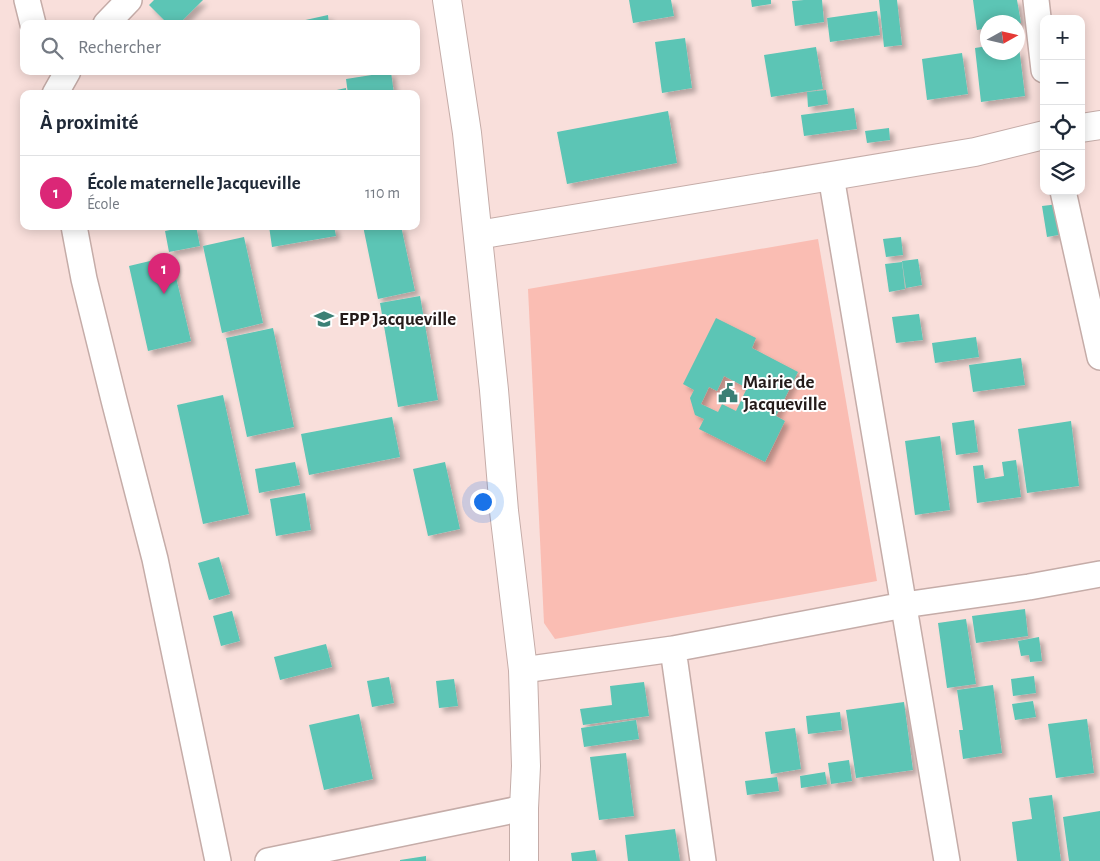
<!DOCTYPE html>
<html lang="fr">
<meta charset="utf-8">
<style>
body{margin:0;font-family:"Alegreya Sans",sans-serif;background:#f6f6f7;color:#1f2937}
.controls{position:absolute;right:15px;top:15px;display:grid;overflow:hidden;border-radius:10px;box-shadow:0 2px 12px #0003}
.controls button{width:45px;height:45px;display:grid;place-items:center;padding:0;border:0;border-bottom:1px solid #e0e1e3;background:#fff;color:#1f2937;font:25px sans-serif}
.compass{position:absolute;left:980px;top:15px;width:45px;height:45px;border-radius:50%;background:#fff;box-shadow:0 2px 12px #0003;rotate:82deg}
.you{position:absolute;left:482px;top:501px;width:18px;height:18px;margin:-12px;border:4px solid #fff;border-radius:50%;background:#1a73e8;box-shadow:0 0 0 8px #1a73e833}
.badge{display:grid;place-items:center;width:32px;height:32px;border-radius:50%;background:#db2777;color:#fff;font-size:16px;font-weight:700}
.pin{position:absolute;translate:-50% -41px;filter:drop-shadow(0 1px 2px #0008)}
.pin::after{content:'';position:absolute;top:26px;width:18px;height:15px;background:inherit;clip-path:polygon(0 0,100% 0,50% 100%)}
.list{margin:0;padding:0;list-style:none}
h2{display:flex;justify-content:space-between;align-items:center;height:65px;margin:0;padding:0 20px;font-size:21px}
h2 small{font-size:16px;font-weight:400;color:#747a83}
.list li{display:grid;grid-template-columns:32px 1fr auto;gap:15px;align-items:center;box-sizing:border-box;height:75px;padding:0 20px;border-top:1px solid #e0e1e3}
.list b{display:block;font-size:19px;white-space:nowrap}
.list p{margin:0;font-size:16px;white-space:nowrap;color:#747a83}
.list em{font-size:16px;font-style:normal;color:#747a83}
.icon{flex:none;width:28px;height:28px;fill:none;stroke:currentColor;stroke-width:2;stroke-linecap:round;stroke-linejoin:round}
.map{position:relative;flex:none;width:1100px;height:861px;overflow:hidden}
.search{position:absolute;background:#fff;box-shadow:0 2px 12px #0003;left:20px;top:20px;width:400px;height:55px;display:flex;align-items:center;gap:12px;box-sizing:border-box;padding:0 18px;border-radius:10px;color:#747a83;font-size:19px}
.panel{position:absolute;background:#fff;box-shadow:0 2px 12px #0003;left:20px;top:90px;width:400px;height:140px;border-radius:10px}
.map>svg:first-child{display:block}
</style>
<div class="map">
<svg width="1100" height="861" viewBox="0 0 1100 861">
<defs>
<filter id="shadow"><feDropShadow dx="4.5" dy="4.5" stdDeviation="2.5" flood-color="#0004"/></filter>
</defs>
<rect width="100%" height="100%" fill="#f9dfdb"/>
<path fill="#fabdb3" d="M 818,239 L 877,581 L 555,639 L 544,623 L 528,289 Z"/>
<path fill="#5bc5b5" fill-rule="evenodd" filter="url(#shadow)" d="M 154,0 L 203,0 L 179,24 L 168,24 L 149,5 Z
M 629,0 L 671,0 L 674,16 L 633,23 Z
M 751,0 L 771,0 L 771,4 L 752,7 Z
M 804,0 L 822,0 L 824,22 L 795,26 L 792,1 Z
M 879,0 L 897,0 L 902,45 L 884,47 Z
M 973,0 L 1017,0 L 1021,23 L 988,22 L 988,28 L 977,30 Z
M 877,11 L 880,35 L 830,42 L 827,18 Z
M 328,15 L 329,24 L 292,24 L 292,23 Z
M 685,38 L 692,88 L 662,93 L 655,42 Z
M 988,46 L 988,52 L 1018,52 L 1018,47 L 1019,47 L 1025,96 L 981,102 L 975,48 Z
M 816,47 L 823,89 L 771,97 L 764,55 Z
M 962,53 L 968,94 L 927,100 L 922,59 Z
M 391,72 L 394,94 L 348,94 L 346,79 Z
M 346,88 L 346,94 L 332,94 L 332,91 Z
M 826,90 L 828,104 L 808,107 L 807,92 Z
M 854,108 L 857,129 L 804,136 L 801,115 Z
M 668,111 L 677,163 L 567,184 L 557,132 Z
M 889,128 L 890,140 L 867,143 L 865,131 Z
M 1059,204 L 1064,234 L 1047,237 L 1042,206 Z
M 190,226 L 196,226 L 200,246 L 169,252 L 165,231 Z
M 269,226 L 334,226 L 336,236 L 272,247 Z
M 363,226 L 401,226 L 415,291 L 378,299 Z
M 244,237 L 263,323 L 222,333 L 203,246 Z
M 901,237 L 903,255 L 886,257 L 883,239 Z
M 171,256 L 191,341 L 148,351 L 129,266 Z
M 918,259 L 922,285 L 906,288 L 902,261 Z
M 902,262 L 905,289 L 889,292 L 885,264 Z
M 420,296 L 438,400 L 398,407 L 380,303 Z
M 919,314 L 923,340 L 896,343 L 892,317 Z
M 716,318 L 756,338 L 752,348 L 798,372 L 776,416 L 785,421 L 765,462 L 699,429 L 704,419 L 695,415 L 690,398 L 694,390 L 683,384 ZM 724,376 L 747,388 L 736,411 L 722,404 L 718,412 L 701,404 L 709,387 L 717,391 Z
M 273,328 L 294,427 L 247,437 L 226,338 Z
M 976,337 L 979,357 L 935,363 L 932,343 Z
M 1021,358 L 1025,385 L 973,392 L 969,365 Z
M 223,395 L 249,514 L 203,524 L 177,405 Z
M 392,417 L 400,457 L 309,475 L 301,434 Z
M 974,420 L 978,452 L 956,455 L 952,423 Z
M 1071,421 L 1079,486 L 1027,493 L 1018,429 Z
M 940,436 L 950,510 L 915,515 L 905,441 Z
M 1016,460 L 1021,497 L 977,503 L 973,466 L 983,465 L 985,479 L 1004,476 L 1002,462 Z
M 295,462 L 300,485 L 259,493 L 255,469 Z
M 445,462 L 460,529 L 428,536 L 413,469 Z
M 305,493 L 311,530 L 276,536 L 270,499 Z
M 219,557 L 230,594 L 209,600 L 198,563 Z
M 1025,609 L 1028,636 L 976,643 L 972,616 Z
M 232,611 L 240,641 L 221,646 L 213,616 Z
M 966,619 L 976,684 L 947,688 L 938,623 Z
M 1039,637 L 1042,661 L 1030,662 L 1029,655 L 1021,656 L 1018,641 Z
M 326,644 L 332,667 L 280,680 L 274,657 Z
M 1034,676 L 1036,693 L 1013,696 L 1011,679 Z
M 389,677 L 394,703 L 372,707 L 367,681 Z
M 454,679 L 458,706 L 439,708 L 436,681 Z
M 644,682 L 649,716 L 583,725 L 580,709 L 612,705 L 610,686 Z
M 993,685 L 1002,753 L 963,759 L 959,730 L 963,730 L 957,690 Z
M 1033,701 L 1036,717 L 1015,720 L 1012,704 Z
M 904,702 L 913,770 L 856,778 L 846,710 Z
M 840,712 L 842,730 L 808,734 L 806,716 Z
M 359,714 L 373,779 L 324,790 L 309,725 Z
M 1087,719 L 1094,773 L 1056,778 L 1048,724 Z
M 636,720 L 639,739 L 584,747 L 581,728 Z
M 795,728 L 801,769 L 771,774 L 765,732 Z
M 626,753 L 634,816 L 599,820 L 590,757 Z
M 849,760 L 852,781 L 831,784 L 828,763 Z
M 825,772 L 827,784 L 801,788 L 800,776 Z
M 777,777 L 779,791 L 747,795 L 745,781 Z
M 1052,795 L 1061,861 L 1017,861 L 1012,822 L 1032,819 L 1029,798 Z
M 1100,811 L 1100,861 L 1069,861 L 1063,817 Z
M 675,829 L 680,861 L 628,861 L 625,835 Z
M 595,850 L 597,861 L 572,861 L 571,853 Z
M 426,856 L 426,861 L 400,861 L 400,860 Z"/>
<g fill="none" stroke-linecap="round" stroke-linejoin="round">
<defs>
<path id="street" d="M 27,0 L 33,24
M 1036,0 L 1044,70
M 106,24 L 129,0
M 55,94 L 68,71
M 831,176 L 947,861
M 1063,191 L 1100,357
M 74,226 L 84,279 L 114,400 L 155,559 L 218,861
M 673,649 L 703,861
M 523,670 L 673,649 L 904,605 L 1029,587 L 1100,574
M 268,861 L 524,808"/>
<path id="secondary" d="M 447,0 L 467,133 L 494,390 L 504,511 L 523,670 L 526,766 L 524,808 L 524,861
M 1081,128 L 1100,125
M 478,235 L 975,152 L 1044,135"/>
</defs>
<use href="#street" stroke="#c5aca8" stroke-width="28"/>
<use href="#secondary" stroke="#c5aca8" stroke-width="30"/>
<use href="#street" stroke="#fff" stroke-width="25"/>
<use href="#secondary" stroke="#fff" stroke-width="28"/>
</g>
<defs>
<symbol id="school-bare" viewBox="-9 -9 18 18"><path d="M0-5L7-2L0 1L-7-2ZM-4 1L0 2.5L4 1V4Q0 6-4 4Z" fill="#3b8075" stroke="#fff" stroke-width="2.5" paint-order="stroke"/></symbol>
<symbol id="civic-bare" viewBox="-9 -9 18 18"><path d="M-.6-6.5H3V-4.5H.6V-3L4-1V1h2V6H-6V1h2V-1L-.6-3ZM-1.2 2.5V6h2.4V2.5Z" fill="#3b8075" stroke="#fff" stroke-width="2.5" paint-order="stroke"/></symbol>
</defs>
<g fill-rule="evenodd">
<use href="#school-bare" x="310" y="305" width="28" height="28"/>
<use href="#civic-bare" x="714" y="379" width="28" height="28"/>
</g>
<g text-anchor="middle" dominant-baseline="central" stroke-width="4" stroke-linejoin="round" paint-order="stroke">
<g font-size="19" font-weight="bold" fill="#241b1a" stroke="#fff" text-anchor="start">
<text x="339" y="319">EPP Jacqueville</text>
<text x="743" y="382">Mairie de<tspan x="743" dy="22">Jacqueville</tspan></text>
</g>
</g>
</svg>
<div class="controls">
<button>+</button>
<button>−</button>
<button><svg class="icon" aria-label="locate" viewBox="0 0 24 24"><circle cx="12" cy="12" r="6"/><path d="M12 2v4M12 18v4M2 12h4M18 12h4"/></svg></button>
<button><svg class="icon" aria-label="layers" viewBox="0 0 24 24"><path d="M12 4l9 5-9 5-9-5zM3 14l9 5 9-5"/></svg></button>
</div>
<svg class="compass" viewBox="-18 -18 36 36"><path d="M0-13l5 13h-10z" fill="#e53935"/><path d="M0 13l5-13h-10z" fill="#747a83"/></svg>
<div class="you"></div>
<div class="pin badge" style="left:164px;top:294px">1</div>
<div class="search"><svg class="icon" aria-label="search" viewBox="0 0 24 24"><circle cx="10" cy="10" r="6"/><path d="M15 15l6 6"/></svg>Rechercher</div>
<section class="panel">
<h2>À proximité<small></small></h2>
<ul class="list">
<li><span class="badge">1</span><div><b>École maternelle Jacqueville</b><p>École</p></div><em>110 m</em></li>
</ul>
</section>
</div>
